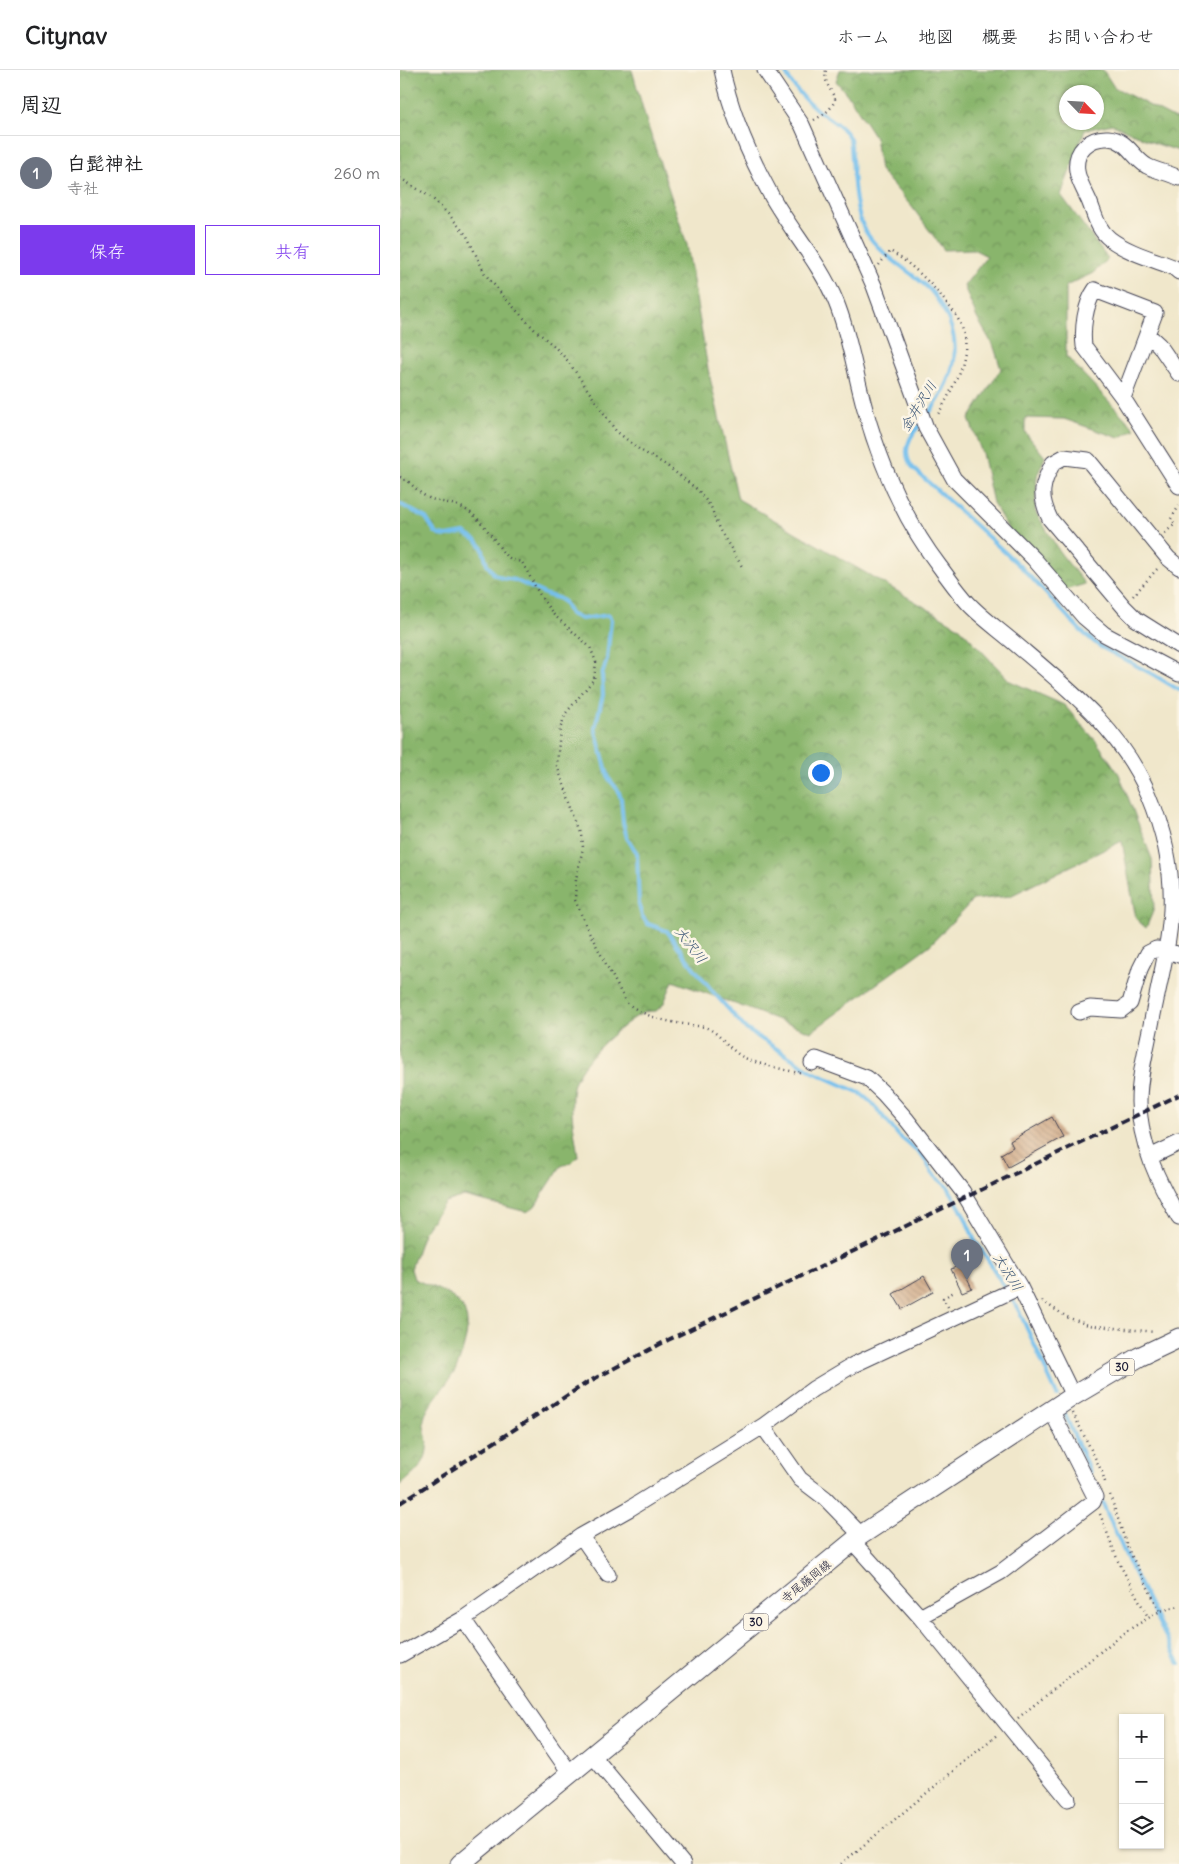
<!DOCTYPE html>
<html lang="ja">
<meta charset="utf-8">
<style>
body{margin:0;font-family:Delius,"Klee One",sans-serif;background:#f6f6f6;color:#202124}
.controls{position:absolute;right:15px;bottom:15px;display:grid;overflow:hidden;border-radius:0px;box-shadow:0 1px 4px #0004}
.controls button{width:45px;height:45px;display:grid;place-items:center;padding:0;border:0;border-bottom:1px solid #e0e0e0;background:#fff;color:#202124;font:25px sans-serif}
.compass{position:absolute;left:659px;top:15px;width:45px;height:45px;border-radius:50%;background:#fff;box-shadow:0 1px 4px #0004;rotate:115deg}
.you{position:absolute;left:420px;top:702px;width:18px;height:18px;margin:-12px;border:4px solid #fff;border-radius:50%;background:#1a73e8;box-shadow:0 0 0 8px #1a73e833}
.badge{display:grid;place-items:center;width:32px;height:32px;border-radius:50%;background:#7c3aed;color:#fff;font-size:16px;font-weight:700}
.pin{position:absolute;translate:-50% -41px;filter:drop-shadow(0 1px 2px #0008)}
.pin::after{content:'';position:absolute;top:26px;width:18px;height:15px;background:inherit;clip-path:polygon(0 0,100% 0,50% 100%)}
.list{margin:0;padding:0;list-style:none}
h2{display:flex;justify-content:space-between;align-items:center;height:65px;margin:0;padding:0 20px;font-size:21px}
h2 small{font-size:16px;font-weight:400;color:#757577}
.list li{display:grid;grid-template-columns:32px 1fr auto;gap:15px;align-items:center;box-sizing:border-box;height:75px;padding:0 20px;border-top:1px solid #e0e0e0}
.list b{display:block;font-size:19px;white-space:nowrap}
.list p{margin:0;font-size:16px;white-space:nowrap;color:#757577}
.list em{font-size:16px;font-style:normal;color:#757577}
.actions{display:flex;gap:10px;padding:15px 20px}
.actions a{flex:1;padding:11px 0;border:1px solid #7c3aed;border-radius:0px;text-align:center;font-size:18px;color:#7c3aed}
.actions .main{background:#7c3aed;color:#fff}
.icon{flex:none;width:28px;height:28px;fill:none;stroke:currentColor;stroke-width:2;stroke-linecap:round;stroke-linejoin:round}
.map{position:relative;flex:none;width:779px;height:1794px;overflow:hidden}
header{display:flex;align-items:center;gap:30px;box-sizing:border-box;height:70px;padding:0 25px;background:#fff;border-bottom:1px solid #e0e0e0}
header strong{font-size:24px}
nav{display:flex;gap:28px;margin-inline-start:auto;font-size:18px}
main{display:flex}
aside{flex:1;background:#fff}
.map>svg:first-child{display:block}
</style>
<header>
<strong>Citynav</strong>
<nav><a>ホーム</a><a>地図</a><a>概要</a><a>お問い合わせ</a></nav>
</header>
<main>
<aside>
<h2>周辺<small></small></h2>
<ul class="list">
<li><span class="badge" style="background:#6b7280">1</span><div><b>白髭神社</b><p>寺社</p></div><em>260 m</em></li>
</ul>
<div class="actions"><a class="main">保存</a><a>共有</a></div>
</aside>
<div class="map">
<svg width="779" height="1794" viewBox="0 0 779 1794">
<defs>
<pattern id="forest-crowns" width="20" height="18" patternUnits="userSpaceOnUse" patternTransform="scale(1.25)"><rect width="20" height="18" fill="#89b56c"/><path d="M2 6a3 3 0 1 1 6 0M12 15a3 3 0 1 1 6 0" fill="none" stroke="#70935a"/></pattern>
<pattern id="building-back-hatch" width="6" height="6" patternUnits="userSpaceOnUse" patternTransform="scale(1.25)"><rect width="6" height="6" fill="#cea581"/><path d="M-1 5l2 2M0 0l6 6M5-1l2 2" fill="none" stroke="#a7866b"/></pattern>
</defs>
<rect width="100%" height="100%" fill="#fcf5e5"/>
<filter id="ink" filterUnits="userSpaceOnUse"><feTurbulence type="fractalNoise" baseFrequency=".02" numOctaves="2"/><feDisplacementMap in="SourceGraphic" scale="10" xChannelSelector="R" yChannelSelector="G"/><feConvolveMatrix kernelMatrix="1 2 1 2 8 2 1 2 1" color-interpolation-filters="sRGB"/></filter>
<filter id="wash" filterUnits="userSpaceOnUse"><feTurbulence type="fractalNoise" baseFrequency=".0096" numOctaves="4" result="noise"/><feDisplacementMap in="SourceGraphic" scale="20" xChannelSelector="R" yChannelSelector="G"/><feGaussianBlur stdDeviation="1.12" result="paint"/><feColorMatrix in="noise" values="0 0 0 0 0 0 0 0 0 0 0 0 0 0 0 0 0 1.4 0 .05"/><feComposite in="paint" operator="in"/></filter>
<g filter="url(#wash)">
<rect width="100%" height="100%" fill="#f0e7cb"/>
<path fill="url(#forest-crowns)" stroke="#566c54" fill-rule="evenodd" d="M 0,0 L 232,0 L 247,53 L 287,175 L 308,299 L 338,429 L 559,557 L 610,611 L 664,635 L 696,671 L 719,704 L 752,789 L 754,839 L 746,858 L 736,849 L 722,771 L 610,826 L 573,830 L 530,875 L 411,962 L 273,911 L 263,935 L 256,941 C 252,941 248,941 245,942 C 224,951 177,994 173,1017 C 169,1039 175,1064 178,1086 L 171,1093 L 161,1096 L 135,1136 L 127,1142 L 64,1126 L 45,1132 L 23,1163 L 11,1199 L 14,1209 C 48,1224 77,1230 64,1275 C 61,1287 58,1298 51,1307 C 44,1318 26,1337 24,1349 C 23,1356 26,1365 27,1372 C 29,1394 14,1403 0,1416 Z
M 440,0 L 703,0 L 714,17 L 775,49 L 779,48 L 779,81 L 754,73 L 712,54 L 685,60 L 661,125 L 708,189 L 693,203 L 666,216 L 666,286 L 735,359 L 719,368 L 664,349 L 625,348 L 625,362 L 645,387 L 637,406 L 635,441 L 661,484 L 685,514 L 662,521 L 616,473 L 593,433 L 582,383 L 569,349 L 601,299 L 594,277 L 577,248 L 564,216 L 587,186 L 573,179 L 544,180 L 512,137 L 480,100 L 475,67 L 450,28 L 436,11 ZM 666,22 L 696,22 L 696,52 L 666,52 Z"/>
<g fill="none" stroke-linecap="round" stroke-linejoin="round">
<path stroke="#74bfed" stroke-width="4" d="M 384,0 C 391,15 404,29 417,40 C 429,49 443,56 450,69 C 454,97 452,139 466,162 C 481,186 508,199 528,218 C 534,223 539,232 543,239 C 566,277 552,315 526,347
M 520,355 C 508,368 501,384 514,399 L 622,498 L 681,561 L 699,576 L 754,605 L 779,620
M 0,434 L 26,448 L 35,462 L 39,465 L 47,466 L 64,463 L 76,470 L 82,477 L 87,494 L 94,504 L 102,508 L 115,510 L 147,525 L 158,528 L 164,532 L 170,544 L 181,549 L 209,545 L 211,550 L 207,589 L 202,605 L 203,625 L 195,658 L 209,709 L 218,720 L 221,729 L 223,752 L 227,768 L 237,783 L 239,835 L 242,846 L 248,854 L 267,861 L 290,893 L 314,923 L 346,959 L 413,1002 L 460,1023 L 472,1033 L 499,1066 L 523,1086 L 533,1104 L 548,1117 L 563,1143 L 575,1171 L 585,1185 L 606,1220
M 610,1226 L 619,1241 L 657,1325
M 664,1342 L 690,1402
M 700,1427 L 730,1495 L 779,1593"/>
</g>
<g id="blocks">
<path fill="url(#building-back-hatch)" d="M 652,1047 L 663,1067 L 608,1097 L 601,1084 L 613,1077 L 610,1071 Z
M 561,1195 L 572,1218 L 562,1222 L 551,1199 Z
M 524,1206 L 533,1222 L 502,1239 L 493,1224 Z"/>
</g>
</g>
<g filter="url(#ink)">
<use href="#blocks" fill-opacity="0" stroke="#414051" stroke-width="1"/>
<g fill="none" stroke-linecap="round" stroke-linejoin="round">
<defs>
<path id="minor" d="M 322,0 C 331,44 350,87 372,127 C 392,162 421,195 436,232 C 450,266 455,304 465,339 C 481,396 504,450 540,497 C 549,509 558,522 568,533 C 581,547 598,559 612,571 C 666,617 721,659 749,725 C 764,761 773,801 771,840 C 769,879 758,917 751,955 C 746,980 739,1006 739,1032 C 739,1073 759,1113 779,1148
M 365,0 L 402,55 L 474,216 L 526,358 L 554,409 L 634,489 L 684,547 L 704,564 L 779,604
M 779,108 C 769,103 757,101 747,96 C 733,88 727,69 708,68 C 689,67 674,81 677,101 C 678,111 686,123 690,133 C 695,146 698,160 710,169 C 727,182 752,189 773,197 L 779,202
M 747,264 L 759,275 L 779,304
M 723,328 L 755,243 L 695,220 C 685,234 682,259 684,276 L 723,328 L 779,416
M 779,497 L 768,488 L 688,390 L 664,387 L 653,393 C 641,415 639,426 650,449 L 724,537 L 736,549 L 779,576
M 679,942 L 690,938 L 721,940 L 730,933 L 740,899 L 748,883 L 756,879 L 766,880 L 779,885
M 412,993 L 416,989 L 467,1008 L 484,1024 L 507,1050 L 563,1122 L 620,1217 L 673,1326
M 750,1087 L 779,1073
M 363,1356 L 400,1409 L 425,1428 L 461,1465
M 181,1466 L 208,1505
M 453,1472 L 520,1547 L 668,1729
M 520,1547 L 601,1502 L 693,1432 L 695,1427 L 651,1340
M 63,1549 L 170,1703
M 0,1585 L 63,1549 L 181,1466 L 229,1439 L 363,1356 L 413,1319 L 453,1295 L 620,1217
M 193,1686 L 283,1794"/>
<path id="major" d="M 60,1794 L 461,1465 L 673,1326 L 739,1287 L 779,1268"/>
</defs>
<use href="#minor" stroke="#414051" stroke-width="17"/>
<use href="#major" stroke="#414051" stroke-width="21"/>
<path stroke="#414051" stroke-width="2.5" stroke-dasharray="1 4" stroke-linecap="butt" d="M 414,50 C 423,45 432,40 435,29 C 431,19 423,12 426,0
M 0,108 L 32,128 L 51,147 L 67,166 L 85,204 L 104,227 L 135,260 L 154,276 L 168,291 L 216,361 L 240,380 L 266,395 L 298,420 L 311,437 L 319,459 L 343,498
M 479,195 L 490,181 C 510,193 527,209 542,227 C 547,234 554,241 558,249 C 576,278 552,321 537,346
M 0,407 C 11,411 15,420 25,426 C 38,433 45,431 58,436 C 80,444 92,468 106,486 L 113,490 L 122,492 L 141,527 L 154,545 L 190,577 L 196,592 L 194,609 L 166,643 L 160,659 L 157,696 L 182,763 L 183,778 L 176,809 L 175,830 L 187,858 L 226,932 C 249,951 277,953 305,957 C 320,963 328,978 341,986 C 355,994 383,999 398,1003 L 401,1001
M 765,463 L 775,454 L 771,449 L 779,436
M 733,526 L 759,497
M 642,1231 L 667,1247 L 688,1255 L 755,1262
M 548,1237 L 543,1228 L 554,1222
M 673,1343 L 702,1402 L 706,1415
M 710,1425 L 728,1479 L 760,1541
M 700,1444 L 718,1491 L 748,1547
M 618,1648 L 725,1562 L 760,1541 L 779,1536
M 441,1794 L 598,1664"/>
<use href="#minor" stroke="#fff" stroke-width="15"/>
<use href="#major" stroke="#fff" stroke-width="19"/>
<path stroke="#22223b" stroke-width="4" stroke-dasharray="8 4" stroke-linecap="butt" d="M 0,1433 L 188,1312 L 268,1270 L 779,1025"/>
</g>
</g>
<g text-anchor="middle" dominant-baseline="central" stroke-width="5" stroke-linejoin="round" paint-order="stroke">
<g fill="#fcf5e5" stroke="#63616e" stroke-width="1">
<rect x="709.5" y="1288.5" width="25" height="17" rx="4"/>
<rect x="343.5" y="1543.5" width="25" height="17" rx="4"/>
</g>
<g font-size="11" font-weight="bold" fill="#22223b">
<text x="722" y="1297">30</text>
<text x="356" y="1552">30</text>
</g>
<g font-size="12" fill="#22223b" stroke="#fcf5e5">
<text transform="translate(406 1511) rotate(-39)">寺尾藤岡線</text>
</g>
<g font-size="14" font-style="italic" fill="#3f5979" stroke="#fcf5e5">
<text transform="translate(518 336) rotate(-58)">金井沢川</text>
<text transform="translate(291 875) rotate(52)">大沢川</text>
<text transform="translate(608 1202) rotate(58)">大沢川</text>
</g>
</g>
</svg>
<div class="controls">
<button>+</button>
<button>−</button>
<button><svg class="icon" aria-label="layers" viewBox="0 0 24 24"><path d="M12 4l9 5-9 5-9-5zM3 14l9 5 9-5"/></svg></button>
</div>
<svg class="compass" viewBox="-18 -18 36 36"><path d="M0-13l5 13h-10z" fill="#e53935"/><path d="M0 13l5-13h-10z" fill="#757577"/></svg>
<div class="you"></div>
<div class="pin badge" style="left:567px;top:1210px;background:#6b7280">1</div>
</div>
</main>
